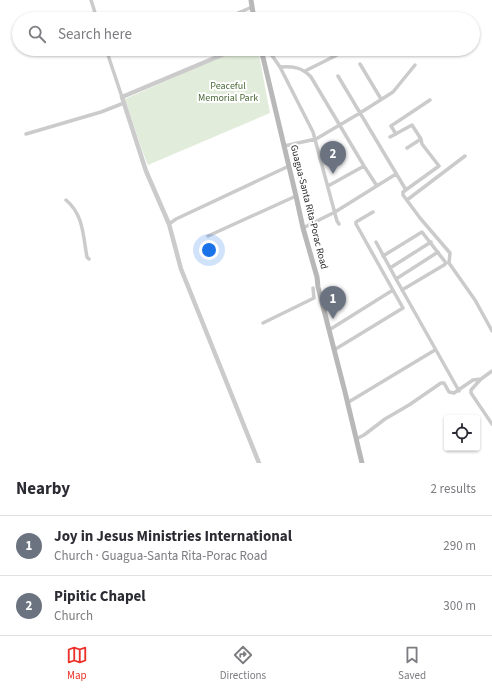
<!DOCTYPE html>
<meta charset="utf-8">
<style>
body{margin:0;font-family:"Source Sans 3",sans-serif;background:#f2f2f3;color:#2b2b33}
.controls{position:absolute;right:12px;bottom:12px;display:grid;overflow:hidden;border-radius:4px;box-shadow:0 1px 3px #0004}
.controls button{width:36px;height:36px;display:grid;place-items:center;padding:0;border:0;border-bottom:1px solid #e1e1e2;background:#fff;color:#2b2b33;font:20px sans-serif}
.you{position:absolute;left:209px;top:250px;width:14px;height:14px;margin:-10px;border:3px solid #fff;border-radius:50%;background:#1a73e8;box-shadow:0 0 0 6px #1a73e833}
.badge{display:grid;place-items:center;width:26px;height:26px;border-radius:50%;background:#ec3029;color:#fff;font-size:13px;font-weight:700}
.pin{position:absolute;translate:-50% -33px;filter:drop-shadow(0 1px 2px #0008)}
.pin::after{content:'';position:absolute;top:21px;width:14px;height:12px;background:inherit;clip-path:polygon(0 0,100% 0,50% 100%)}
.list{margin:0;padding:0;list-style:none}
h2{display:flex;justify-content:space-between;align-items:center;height:52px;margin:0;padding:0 16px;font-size:17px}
h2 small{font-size:13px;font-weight:400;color:#7c7c81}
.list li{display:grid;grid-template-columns:26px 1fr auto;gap:12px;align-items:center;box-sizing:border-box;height:60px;padding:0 16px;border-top:1px solid #e1e1e2}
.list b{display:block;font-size:15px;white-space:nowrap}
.list p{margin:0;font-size:13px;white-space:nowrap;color:#7c7c81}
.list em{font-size:13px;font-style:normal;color:#7c7c81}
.icon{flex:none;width:22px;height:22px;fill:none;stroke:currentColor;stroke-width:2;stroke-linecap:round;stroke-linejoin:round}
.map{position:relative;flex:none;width:492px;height:463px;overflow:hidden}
.search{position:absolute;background:#fff;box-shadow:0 1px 3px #0004;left:12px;right:12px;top:12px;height:44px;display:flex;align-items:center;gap:10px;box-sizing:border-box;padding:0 14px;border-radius:22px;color:#7c7c81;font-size:15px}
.sheet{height:172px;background:#fff}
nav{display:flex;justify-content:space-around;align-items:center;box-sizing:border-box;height:56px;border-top:1px solid #e1e1e2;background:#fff;font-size:11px;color:#7c7c81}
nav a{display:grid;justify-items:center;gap:2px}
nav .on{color:#ec3029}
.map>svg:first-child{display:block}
</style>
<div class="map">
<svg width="492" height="463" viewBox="0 0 492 463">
<rect width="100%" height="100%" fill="#fff"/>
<path fill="#e2ecdb" d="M 239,49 L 258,49 L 270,113 L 148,165 L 143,153 L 125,99 Z"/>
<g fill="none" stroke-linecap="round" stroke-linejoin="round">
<path stroke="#cbcbcb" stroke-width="3.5" d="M 91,0 L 97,19
M 224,19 L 252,7
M 106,49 L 122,97
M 261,53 L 271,54 L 280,67 L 313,132 L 337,221 L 339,224
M 360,64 L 381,99
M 280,67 C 292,66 302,67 311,77 L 364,166 L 377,186
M 305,71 L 349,49
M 338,76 L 406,190
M 26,134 L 101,112 L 124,103
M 396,134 L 391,126 L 430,100
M 390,137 L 412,125 L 421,139 L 422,144 L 439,166 L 403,192 L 403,195 L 420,218 L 450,253 L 449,263 L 475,300 L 492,331
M 284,146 L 316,139 L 360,113 L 393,92 L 415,65
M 407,148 L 421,139
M 328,186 L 364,166
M 66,200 C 84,215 83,237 87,257 L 89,259
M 407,200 L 465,156
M 169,224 L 176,219 L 289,166
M 303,228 L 335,212 L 396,174
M 208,236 L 296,196
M 376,242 L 396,279 L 459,391
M 383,256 L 422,232 L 446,263 L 444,265 L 402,290
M 390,268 L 431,242
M 396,279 L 438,252
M 263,323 L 314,298 L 313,288
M 329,330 L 393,290
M 334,350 L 403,308 L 356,224 L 356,222 L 373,212
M 492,371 L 481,379 L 471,390 L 471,393 L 492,424
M 347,403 L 435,350
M 356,439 L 364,435 L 385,419 L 409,405 L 441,383 L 444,383 L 449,392 L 454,393 L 473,380 L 481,379"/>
<path stroke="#cbcbcb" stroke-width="4.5" d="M 236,49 L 122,97 L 146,171 L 169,224 L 181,269 L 259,463"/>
<path stroke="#b8b8b8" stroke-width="5" d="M 251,0 L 254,19
M 261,49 L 296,196 L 303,228 L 317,277 L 318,287 L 345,392 L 362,463"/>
</g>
<g text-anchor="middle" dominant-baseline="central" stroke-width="4" stroke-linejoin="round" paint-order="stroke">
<g font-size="10" fill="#4c6b3a" stroke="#fff">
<text x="228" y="86">Peaceful<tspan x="228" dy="12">Memorial Park</tspan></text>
</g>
<g font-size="10" fill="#2e2e2e" stroke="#fff">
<text transform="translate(309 207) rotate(76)">Guagua-Santa Rita-Porac Road</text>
</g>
</g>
</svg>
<div class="controls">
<button><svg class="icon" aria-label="locate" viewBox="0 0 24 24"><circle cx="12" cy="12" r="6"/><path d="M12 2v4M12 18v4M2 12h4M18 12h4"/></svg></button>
</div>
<div class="you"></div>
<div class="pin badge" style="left:333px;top:319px;background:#6b7280">1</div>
<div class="pin badge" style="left:333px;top:174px;background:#6b7280">2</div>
<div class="search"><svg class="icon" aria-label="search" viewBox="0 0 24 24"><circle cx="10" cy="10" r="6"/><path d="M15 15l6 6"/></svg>Search here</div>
</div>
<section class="sheet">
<h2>Nearby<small>2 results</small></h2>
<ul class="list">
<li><span class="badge" style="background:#6b7280">1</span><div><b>Joy in Jesus Ministries International</b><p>Church · Guagua-Santa Rita-Porac Road</p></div><em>290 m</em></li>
<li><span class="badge" style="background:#6b7280">2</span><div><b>Pipitic Chapel</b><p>Church</p></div><em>300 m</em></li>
</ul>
</section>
<nav>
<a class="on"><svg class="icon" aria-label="map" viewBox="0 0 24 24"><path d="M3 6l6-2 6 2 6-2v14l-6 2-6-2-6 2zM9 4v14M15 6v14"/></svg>Map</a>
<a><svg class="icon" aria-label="directions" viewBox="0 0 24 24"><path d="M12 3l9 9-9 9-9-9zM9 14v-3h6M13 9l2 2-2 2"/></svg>Directions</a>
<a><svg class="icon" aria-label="saved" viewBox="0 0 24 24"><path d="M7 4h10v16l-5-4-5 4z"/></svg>Saved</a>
</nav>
